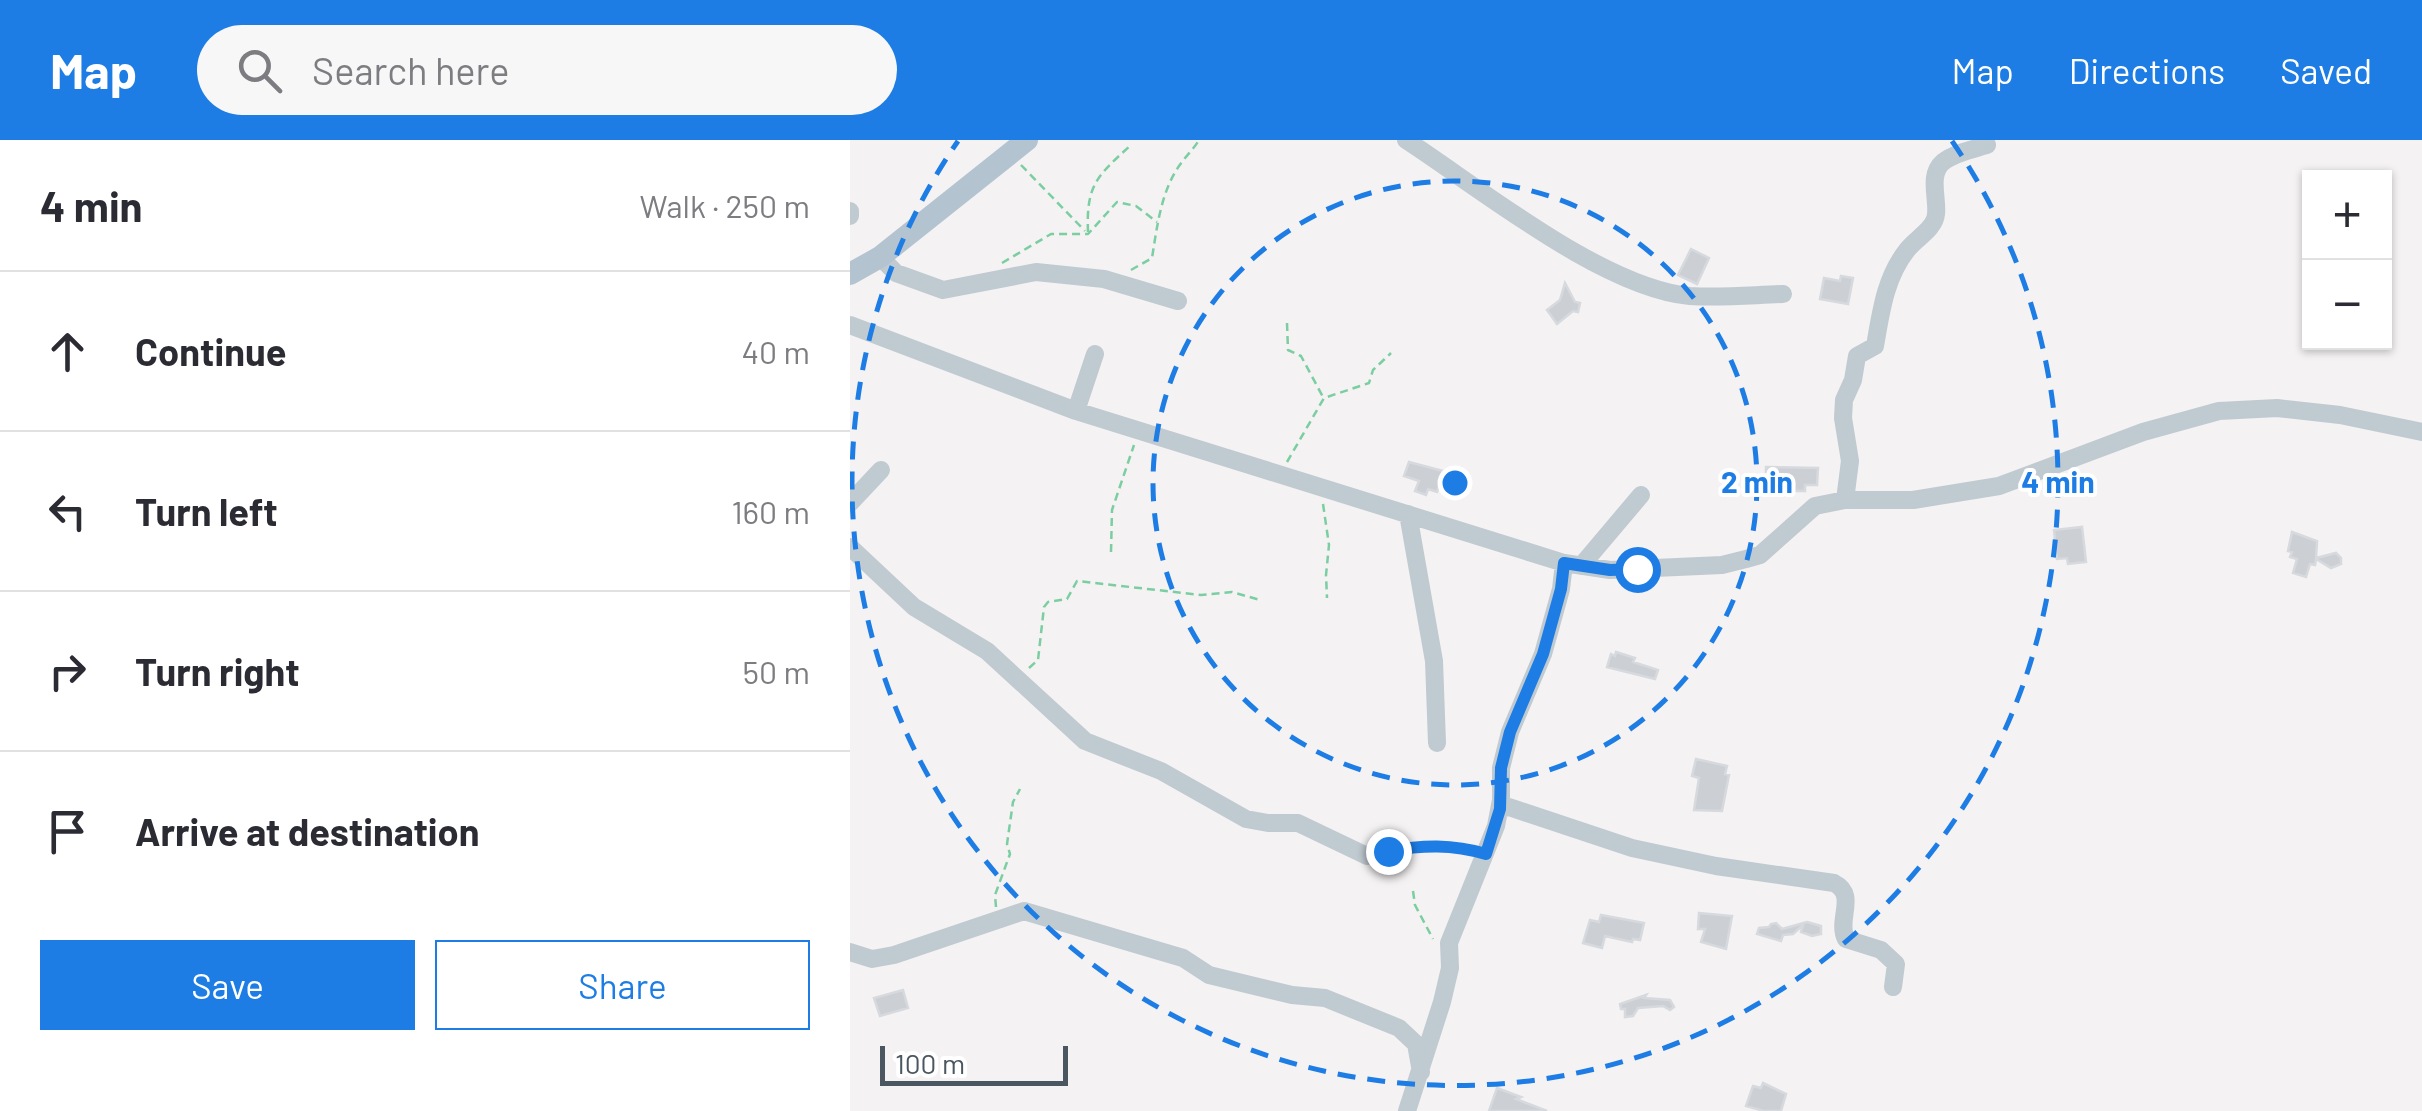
<!DOCTYPE html>
<meta charset="utf-8">
<style>
body{margin:0;font-family:Barlow,sans-serif;background:#f7f7f7;color:#2b2b33}
.controls{position:absolute;right:30px;top:30px;display:grid;overflow:hidden;border-radius:0px;box-shadow:0 2px 8px #0004}
.controls button{width:90px;height:90px;display:grid;place-items:center;padding:0;border:0;border-bottom:2px solid #e1e1e2;background:#fff;color:#2b2b33;font:50px sans-serif}
.scale{position:absolute;left:30px;bottom:25px;width:188px;box-sizing:border-box;padding-left:10px;border:5px solid #4a5660;border-top:0;font-size:28px;line-height:35px;white-space:nowrap;color:#4a5660;-webkit-text-stroke:8px #fff;paint-order:stroke}
.stop{position:absolute;width:30px;height:30px;margin:-22px;border:8px solid #1d7de4;border-radius:50%;background:#fff}
.stop.end{background:#1d7de4;border-color:#fff;box-shadow:0 2px 10px #0008}
.list{margin:0;padding:0;list-style:none}
h2{display:flex;justify-content:space-between;align-items:center;height:130px;margin:0;padding:0 40px;font-size:42px}
h2 small{font-size:32px;font-weight:400;color:#7c7c81}
.list li{display:grid;grid-template-columns:65px 1fr auto;gap:30px;align-items:center;box-sizing:border-box;height:160px;padding:0 40px;border-top:2px solid #e1e1e2}
.list b{display:block;font-size:38px;white-space:nowrap}
.list em{font-size:32px;font-style:normal;color:#7c7c81}
.actions{display:flex;gap:20px;padding:30px 40px}
.actions a{flex:1;padding:22px 0;border:2px solid #1d7de4;border-radius:0px;text-align:center;font-size:35px;color:#1d7de4}
.actions .main{background:#1d7de4;color:#fff}
.icon{flex:none;width:55px;height:55px;fill:none;stroke:currentColor;stroke-width:2;stroke-linecap:round;stroke-linejoin:round}
.map{position:relative;flex:none;width:1572px;height:971px;overflow:hidden}
header{display:flex;align-items:center;gap:60px;box-sizing:border-box;height:140px;padding:0 50px;background:#1d7de4;color:#fff}
header strong{font-size:48px}
nav{display:flex;gap:55px;margin-inline-start:auto;font-size:35px}
.search{width:700px;height:90px;background:#f7f7f7;display:flex;align-items:center;gap:25px;box-sizing:border-box;padding:0 35px;border-radius:55px;color:#7c7c81;font-size:38px}
main{display:flex}
aside{flex:1;background:#fff}
.map>svg:first-child{display:block}
</style>
<header>
<strong>Map</strong>
<div class="search"><svg class="icon" aria-label="search" viewBox="0 0 24 24"><circle cx="10" cy="10" r="6"/><path d="M15 15l6 6"/></svg>Search here</div>
<nav><a>Map</a><a>Directions</a><a>Saved</a></nav>
</header>
<main>
<aside>
<h2>4 min<small>Walk · 250 m</small></h2>
<ul class="list">
<li><svg class="icon" aria-label="ahead" viewBox="0 0 24 24"><path d="M12 20V5M6 11l6-6 6 6"/></svg><div><b>Continue</b></div><em>40 m</em></li>
<li><svg class="icon" aria-label="left" viewBox="0 0 24 24"><path d="M17 20v-9H6M10 6l-5 5 5 5"/></svg><div><b>Turn left</b></div><em>160 m</em></li>
<li><svg class="icon" aria-label="right" viewBox="0 0 24 24"><path d="M7 20v-9h11M14 6l5 5-5 5"/></svg><div><b>Turn right</b></div><em>50 m</em></li>
<li><svg class="icon" aria-label="arrive" viewBox="0 0 24 24"><path d="M6 21V4h12l-3 4 3 4H6"/></svg><div><b>Arrive at destination</b></div></li>
</ul>
<div class="actions"><a class="main">Save</a><a>Share</a></div>
</aside>
<div class="map">
<svg width="1572" height="971" viewBox="0 0 1572 971">
<rect width="100%" height="100%" fill="#f4f2f2"/>
<path fill="#cccfd4" stroke="#d6d9dd" stroke-width="2.5" d="M 841,109 L 859,118 L 847,144 L 828,135 Z
M 991,136 L 1003,138 L 998,164 L 970,159 L 974,138 L 990,141 Z
M 715,143 L 725,162 L 730,163 L 728,172 L 723,171 L 707,184 L 697,170 L 710,160 Z
M 559,322 L 601,333 L 598,342 L 591,340 L 587,352 L 578,349 L 576,355 L 565,351 L 569,341 L 554,336 Z
M 916,327 L 968,328 L 967,345 L 955,345 L 955,351 L 944,351 L 944,342 L 939,342 L 939,336 L 916,332 Z
M 1232,387 L 1236,422 L 1218,424 L 1217,418 L 1207,419 L 1204,390 Z
M 1442,392 L 1467,401 L 1466,418 L 1486,413 L 1491,418 L 1491,424 L 1481,428 L 1466,419 L 1465,425 L 1460,424 L 1456,437 L 1443,433 L 1447,419 L 1440,417 L 1442,412 L 1438,411 Z
M 766,512 L 785,518 L 783,522 L 808,530 L 805,539 L 757,527 L 761,514 L 765,516 Z
M 846,619 L 877,626 L 875,634 L 879,635 L 872,671 L 844,670 L 849,638 L 842,636 Z
M 849,773 L 882,776 L 876,809 L 851,802 L 855,789 L 848,789 Z
M 751,775 L 794,783 L 790,800 L 783,799 L 782,802 L 755,796 L 752,808 L 733,803 L 740,780 L 749,782 Z
M 957,782 L 971,786 L 971,794 L 962,796 L 951,792 L 953,785 L 943,794 L 933,795 L 931,801 L 907,794 L 909,788 L 919,787 L 921,784 L 926,783 L 932,789 Z
M 53,850 L 58,868 L 30,876 L 24,858 Z
M 796,855 L 794,858 L 820,860 L 824,867 L 820,870 L 813,866 L 788,868 L 783,876 L 775,877 L 775,869 L 771,869 L 770,864 Z
M 913,943 L 936,954 L 931,971 L 914,971 L 896,966 L 903,946 L 911,948 Z
M 647,948 L 671,957 L 666,959 L 697,971 L 639,971 Z"/>
<g fill="none" stroke-linecap="round" stroke-linejoin="round">
<path stroke="#7bcea1" stroke-width="2.5" stroke-dasharray="8 5" stroke-linecap="butt" d="M 171,25 L 235,91
M 238,92 C 236,45 247,36 281,5
M 152,123 L 201,94 L 238,94 L 267,62 L 286,66 L 307,82
M 281,130 L 302,118 C 307,87 311,52 329,26 C 335,17 343,10 349,0
M 437,183 L 438,210 L 451,216 L 473,257
M 437,322 L 474,258 L 519,243 L 523,230 L 541,213
M 473,364 L 479,405 L 476,435 L 477,458
M 261,412 L 262,370 L 284,305
M 179,528 L 188,520 L 194,467 L 198,462 L 217,459 L 227,441 L 351,455 L 382,452 L 410,460
M 530,713 L 572,705 L 621,709
M 563,751 L 565,765 L 583,799
M 146,767 L 145,755 L 160,714 L 157,704 L 163,662 L 170,649"/>
<path stroke="#c0cad1" stroke-width="18" d="M 556,0 C 630,48 753,148 840,156 C 871,158 902,155 933,154
M 0,71 L 0,76
M 30,117 L 46,133 L 93,150 L 186,132 L 254,139 L 328,161
M 0,185 L 226,271 L 714,423 L 760,430 L 872,425 L 896,419 L 910,415 L 965,366 L 995,360 L 1063,360 L 1149,346 L 1293,292 L 1369,271 L 1427,268 L 1490,275 L 1572,292
M 226,271 L 245,214
M 995,360 L 1000,321 L 993,278 L 994,260 L 1003,240 L 1007,216 L 1025,206 C 1031,172 1035,138 1057,110 C 1065,99 1085,89 1086,74 C 1088,58 1078,35 1093,22 C 1104,13 1124,9 1137,5
M 0,363 L 31,330
M 558,374 L 584,521 L 587,603
M 0,407 L 64,467 L 137,511 L 235,601 L 311,631 L 396,679 L 418,683 L 448,683 L 517,716
M 731,426 L 791,355
M 650,669 L 659,667 L 782,708 L 866,726 L 984,743 C 1008,755 986,780 996,799 L 1031,810 L 1046,824 L 1043,847
M 0,812 L 22,819 L 44,815 L 174,771 L 333,818 L 359,835 L 442,855 L 475,858 L 549,888 L 566,904 L 571,932
M 557,971 L 592,862 L 600,828 L 599,803 L 646,686 L 651,660 L 651,628 L 660,592 L 693,514 L 711,449 L 714,423"/>
<path stroke="#b3c3d0" stroke-width="22" d="M 0,134 L 30,117 L 177,0"/>
</g>
<g fill="none" stroke-linecap="round" stroke-linejoin="round">
<path stroke="#1d7de4" stroke-width="12" d="M 538,711 C 573,705 602,704 636,714 L 650,669 L 651,628 L 660,592 L 693,514 L 711,449 L 714,423 L 760,430 L 787,429"/>
</g>
<g fill="none" stroke="#1d7de4" stroke-width="5" stroke-dasharray="18 12">
<circle cx="605" cy="343" r="302"/>
<path d="M1102 1A603 603 0 1 1 108 1"/>
</g>
<circle cx="605" cy="343" r="15" fill="#1d7de4" stroke="#fff" stroke-width="5"/>
<g font-size="30" text-anchor="middle" font-weight="bold" fill="#1d7de4" stroke="#fff" stroke-width="8" stroke-linejoin="round" paint-order="stroke">
<text x="907" y="353">2 min</text>
<text x="1208" y="353">4 min</text>
</g>
</svg>
<div class="controls">
<button>+</button>
<button>−</button>
</div>
<div class="scale">100 m</div>
<div class="stop" style="left:787px;top:429px"></div>
<div class="stop end" style="left:538px;top:711px"></div>
</div>
</main>
